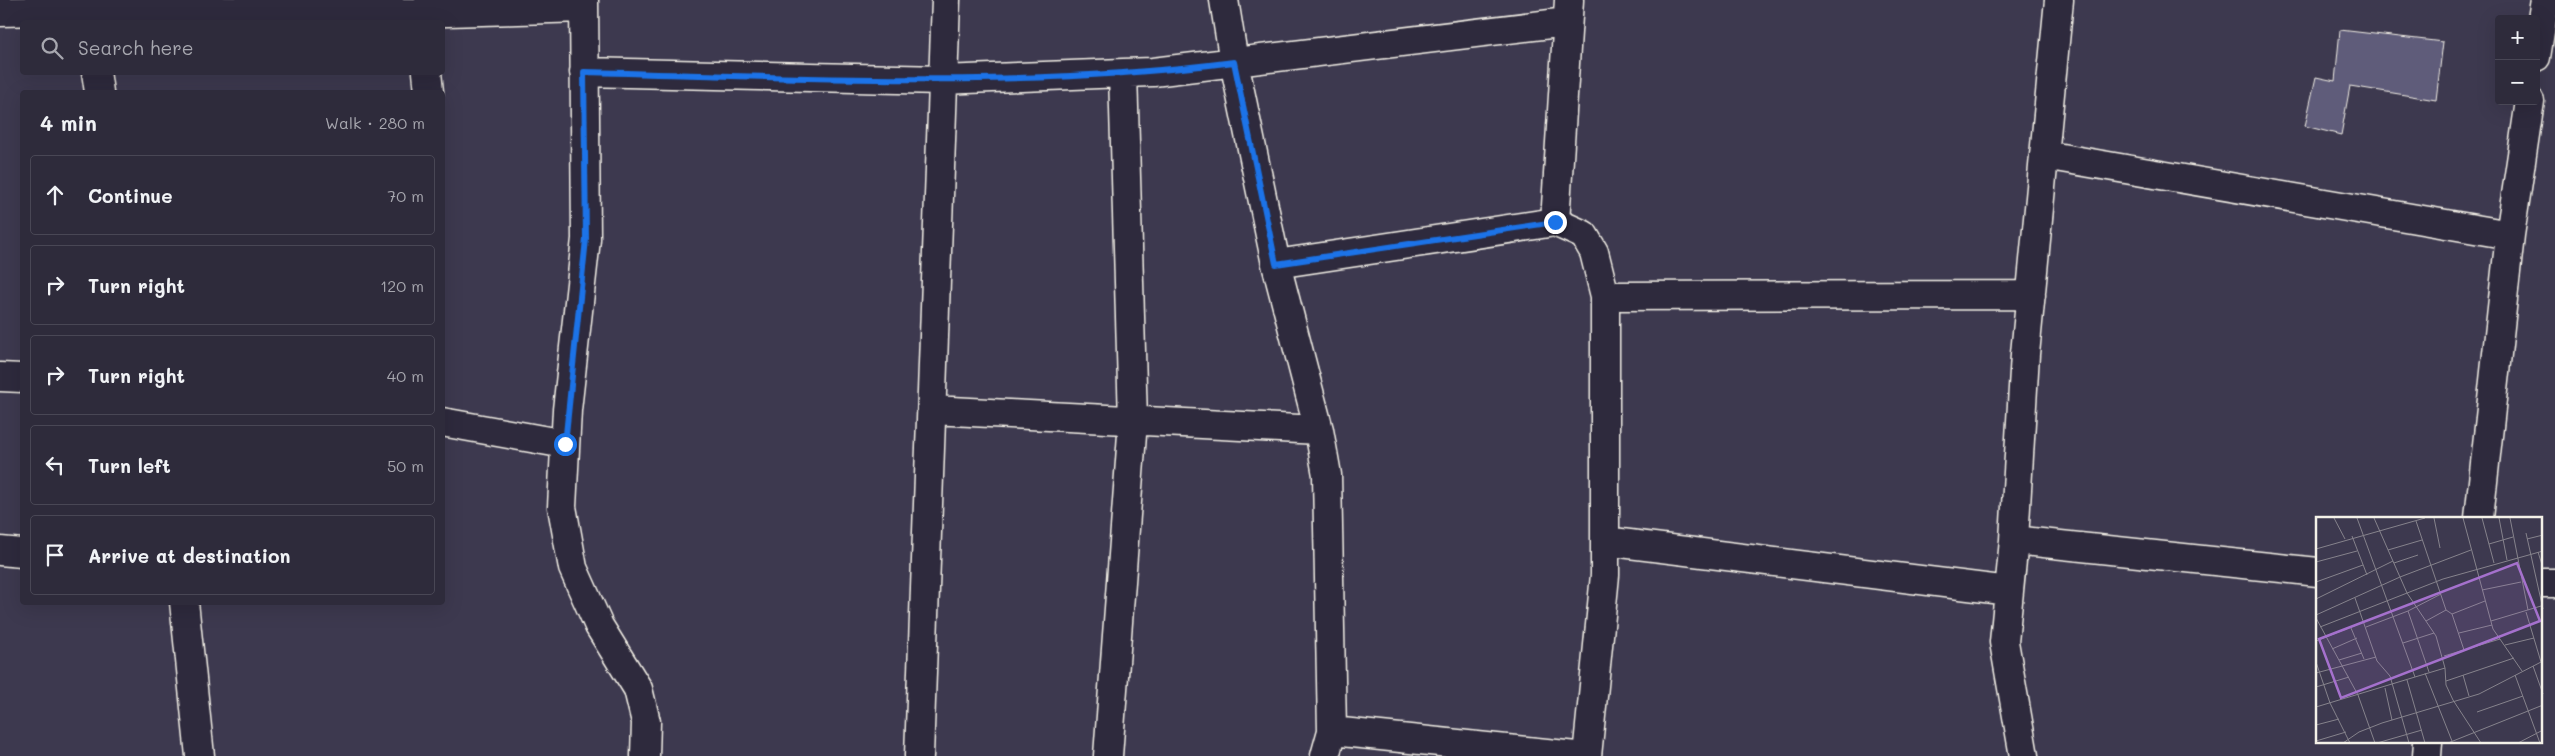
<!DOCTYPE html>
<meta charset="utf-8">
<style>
body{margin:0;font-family:Mali,sans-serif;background:#363342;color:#f1f3f6}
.controls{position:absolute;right:15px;top:15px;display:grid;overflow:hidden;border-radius:5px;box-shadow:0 5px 20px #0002}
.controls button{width:45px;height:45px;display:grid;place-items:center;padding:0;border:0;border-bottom:1px solid #494755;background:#2e2b3b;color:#f1f3f6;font:25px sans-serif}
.stop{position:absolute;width:15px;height:15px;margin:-11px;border:4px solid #1a73e8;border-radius:50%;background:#fff}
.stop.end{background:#1a73e8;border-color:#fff;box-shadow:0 1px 5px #0008}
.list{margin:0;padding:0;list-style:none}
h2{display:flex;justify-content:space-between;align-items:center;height:65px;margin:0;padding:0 20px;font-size:21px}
h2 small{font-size:16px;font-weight:400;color:#a7a7af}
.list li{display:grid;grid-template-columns:32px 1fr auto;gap:15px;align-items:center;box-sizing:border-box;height:80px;margin:0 10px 10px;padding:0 10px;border:1px solid #494755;border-radius:5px}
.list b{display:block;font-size:19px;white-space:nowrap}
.list em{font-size:16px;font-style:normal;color:#a7a7af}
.icon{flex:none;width:28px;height:28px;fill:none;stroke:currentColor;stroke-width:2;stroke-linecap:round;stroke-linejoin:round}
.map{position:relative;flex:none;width:2555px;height:756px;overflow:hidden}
.search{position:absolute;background:#2e2b3b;box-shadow:0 5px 20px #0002;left:20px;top:20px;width:425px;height:55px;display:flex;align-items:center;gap:12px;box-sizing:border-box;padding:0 18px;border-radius:5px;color:#a7a7af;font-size:19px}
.panel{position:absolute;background:#2e2b3b;box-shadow:0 5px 20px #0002;left:20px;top:90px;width:425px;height:515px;border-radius:5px}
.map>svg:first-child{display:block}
</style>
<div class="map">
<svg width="2555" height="756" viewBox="0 0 2555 756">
<rect width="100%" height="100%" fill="#3d394f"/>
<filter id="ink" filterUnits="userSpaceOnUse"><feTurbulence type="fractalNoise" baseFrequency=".02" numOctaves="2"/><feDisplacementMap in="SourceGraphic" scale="10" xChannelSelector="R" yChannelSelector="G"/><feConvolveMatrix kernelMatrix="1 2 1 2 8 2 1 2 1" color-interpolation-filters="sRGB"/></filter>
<g filter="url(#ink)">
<path fill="#5f5c7a" stroke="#f4f1e8" d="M 2340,30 L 2443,42 L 2436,100 L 2350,86 L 2341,135 L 2305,126 L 2316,77 L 2335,81 Z"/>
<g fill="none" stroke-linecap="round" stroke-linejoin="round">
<defs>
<path id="minor" d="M 584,0 L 586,239 L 567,410 L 562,507 L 573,568 L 599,626 L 638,689 L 646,722 L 645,756
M 1224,0 L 1234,62 L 1276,264 L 1319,430 L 1327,475 L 1332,731 L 1325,756
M 0,12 L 87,10 L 414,13 L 584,8
M 2536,57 L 2545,0
M 96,72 L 99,92
M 427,72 L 429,92
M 584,72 L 942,80 L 1123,73
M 2044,155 L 2510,235
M 1555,222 L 1569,0
M 1276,264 L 1555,222 L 1584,235 L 1594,252 L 1605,296 L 1605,575 L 1587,756
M 1605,296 L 2031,295
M 0,377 L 22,378
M 932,410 L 1319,430
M 442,422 L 565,444
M 2479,518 L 2510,235 L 2530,101
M 2014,540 L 2318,572
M 1605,541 L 2009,591
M 0,551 L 22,553
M 2541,583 L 2555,583
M 184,602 L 200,756
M 1332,731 L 1576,756
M 919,756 L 946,0
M 1108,756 L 1133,421 L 1123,73 L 1153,72 L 1567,22
M 2024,756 L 2004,642 L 2014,540 L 2025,354 L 2059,0
M 2427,756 L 2428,742"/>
</defs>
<use href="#minor" stroke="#f4f1e8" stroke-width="31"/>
<use href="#minor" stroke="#2f2a3d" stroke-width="28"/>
</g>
</g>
<g fill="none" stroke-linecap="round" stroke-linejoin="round" filter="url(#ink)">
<path stroke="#1a73e8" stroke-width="6" d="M 565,444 L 586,239 L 584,72 C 800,77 1019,90 1234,62 L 1276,264 L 1555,222"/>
</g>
<g transform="translate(2316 517)">
<rect width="226" height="226" fill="#3d394f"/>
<path fill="none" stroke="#86838c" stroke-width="1" d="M 18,1 L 29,22M 41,1 L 99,160 L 129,151 L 130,168 L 137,183 L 165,226M 58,1 L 91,76 L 120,119 L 129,151M 118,1 L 124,31M 147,1 L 177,112 L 206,154M 166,1 L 178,46M 183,1 L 191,43M 194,1 L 212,93M 100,4 L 130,93 L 136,97 L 148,133M 210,16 L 227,92M 36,19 L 51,58M 211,22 L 227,18M 173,27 L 197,20M 0,32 L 109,1M 72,33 L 106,23M 222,35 L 227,51M 0,45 L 41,34M 78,46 L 102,38M 0,65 L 47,48M 166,73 L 205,65M 39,81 L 61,144 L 74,159 L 93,226M 0,82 L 77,44M 210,95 L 225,145M 136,97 L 169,84M 0,98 L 84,60 L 155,33M 0,101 L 42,178 L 59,226M 110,104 L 130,93M 175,104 L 225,89M 4,110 L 127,62 L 227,34M 50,110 L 92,94M 35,111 L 48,142M 143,116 L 176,108M 0,124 L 48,105M 87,126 L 118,116M 189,128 L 218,121M 16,132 L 41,121M 128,139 L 184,122M 23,143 L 46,136M 0,145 L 14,186 L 34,226M 217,149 L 227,177M 113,155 L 92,94 L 125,77M 0,156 L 60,140M 109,156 L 136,224M 147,158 L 153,179M 199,158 L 224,226M 91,163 L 109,226M 130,164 L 198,141M 0,170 L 33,160M 69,171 L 76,203M 0,190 L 99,160M 161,195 L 207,179M 0,208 L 23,202M 0,224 L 30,215M 27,226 L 43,215 L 66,206 L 163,177 L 227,144M 61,226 L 106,213M 132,226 L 227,188M 202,226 L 227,213"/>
<path fill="#a571cd" fill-opacity="0.15" stroke="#a571cd" stroke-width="2.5" d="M 201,46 L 224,104 L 25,181 L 3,122 Z"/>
<rect width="226" height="226" fill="none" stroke="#f4f1e8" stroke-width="2.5"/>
</g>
</svg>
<div class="controls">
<button>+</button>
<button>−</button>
</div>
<div class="stop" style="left:565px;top:444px"></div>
<div class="stop end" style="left:1555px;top:222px"></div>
<div class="search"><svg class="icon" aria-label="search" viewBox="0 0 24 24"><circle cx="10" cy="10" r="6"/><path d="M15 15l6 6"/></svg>Search here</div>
<section class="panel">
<h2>4 min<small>Walk · 280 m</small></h2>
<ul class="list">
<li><svg class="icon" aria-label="ahead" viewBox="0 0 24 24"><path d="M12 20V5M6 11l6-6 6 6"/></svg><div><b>Continue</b></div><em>70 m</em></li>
<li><svg class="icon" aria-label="right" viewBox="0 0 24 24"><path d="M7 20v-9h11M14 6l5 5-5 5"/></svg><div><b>Turn right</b></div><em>120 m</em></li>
<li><svg class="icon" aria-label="right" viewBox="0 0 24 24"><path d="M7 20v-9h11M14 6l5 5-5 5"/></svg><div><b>Turn right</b></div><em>40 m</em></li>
<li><svg class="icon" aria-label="left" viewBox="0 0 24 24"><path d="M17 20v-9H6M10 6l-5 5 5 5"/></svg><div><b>Turn left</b></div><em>50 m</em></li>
<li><svg class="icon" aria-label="arrive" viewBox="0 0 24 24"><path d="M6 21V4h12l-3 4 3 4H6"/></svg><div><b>Arrive at destination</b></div></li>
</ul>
</section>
</div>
